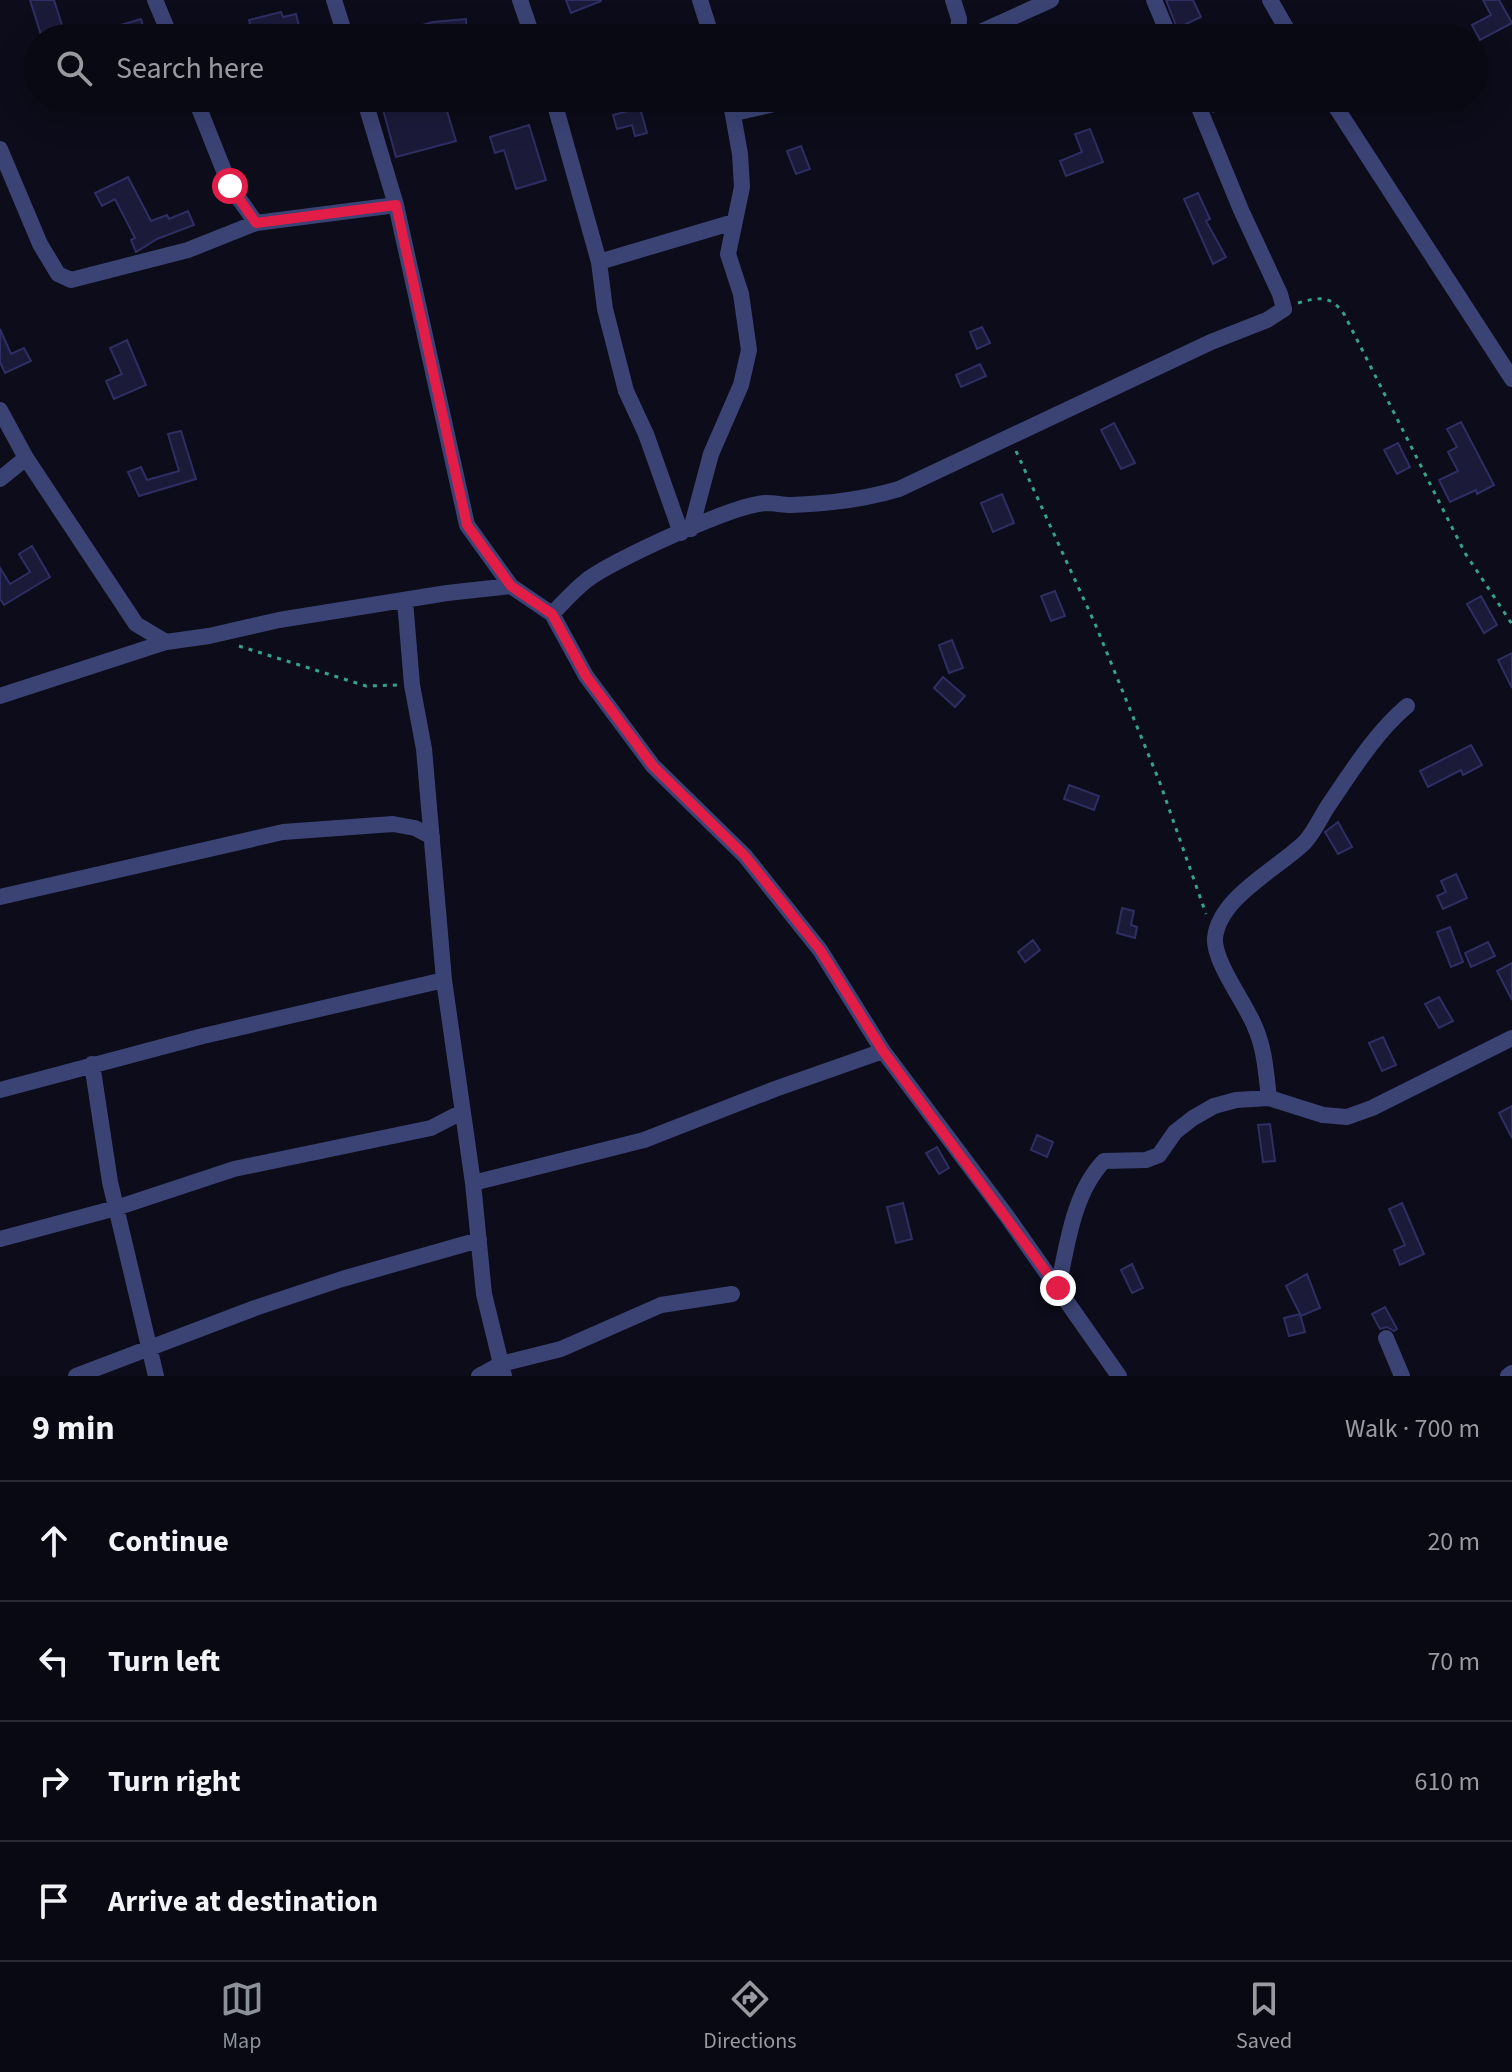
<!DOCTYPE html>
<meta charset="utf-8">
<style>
body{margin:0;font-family:"Source Sans 3",sans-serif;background:#12121d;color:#f1f3f6}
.stop{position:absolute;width:24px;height:24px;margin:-18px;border:6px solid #e11d48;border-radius:50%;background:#fff}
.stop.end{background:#e11d48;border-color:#fff;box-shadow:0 2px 8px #0008}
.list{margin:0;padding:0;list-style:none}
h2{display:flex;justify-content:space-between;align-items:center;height:104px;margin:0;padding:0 32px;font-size:34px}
h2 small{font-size:26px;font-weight:400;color:#999aa0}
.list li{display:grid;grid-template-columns:52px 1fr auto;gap:24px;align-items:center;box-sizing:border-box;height:120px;padding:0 32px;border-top:2px solid #292a34}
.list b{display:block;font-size:30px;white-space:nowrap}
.list em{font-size:26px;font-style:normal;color:#999aa0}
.icon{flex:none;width:44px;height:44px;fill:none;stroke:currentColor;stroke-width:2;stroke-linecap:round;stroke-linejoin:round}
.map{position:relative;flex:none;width:1512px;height:1376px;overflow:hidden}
.search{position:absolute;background:#090914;box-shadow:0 8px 32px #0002;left:24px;right:24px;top:24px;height:88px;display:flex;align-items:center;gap:20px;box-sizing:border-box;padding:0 28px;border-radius:44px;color:#999aa0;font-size:30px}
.sheet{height:584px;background:#090914}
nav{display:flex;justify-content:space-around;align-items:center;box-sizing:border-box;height:112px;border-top:2px solid #292a34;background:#090914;font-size:22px;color:#999aa0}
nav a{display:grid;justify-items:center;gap:4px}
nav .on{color:#8c9099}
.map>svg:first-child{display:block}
</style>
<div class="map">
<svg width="1512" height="1376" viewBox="0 0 1512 1376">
<rect width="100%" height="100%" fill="#0c0c1a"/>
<path fill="#1b1a39" stroke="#2f2e63" stroke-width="2" d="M 30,0 L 54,0 L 66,38 L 42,38 Z
M 566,0 L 601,0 L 601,1 L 571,13 Z
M 1166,0 L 1193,0 L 1201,17 L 1186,24 L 1193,38 L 1181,38 Z
M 1483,0 L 1499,0 L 1512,23 L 1480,40 L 1472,25 L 1491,15 Z
M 281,12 L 283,17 L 296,14 L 302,38 L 263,38 L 263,36 L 253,38 L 249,20 Z
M 141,19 L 147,38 L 88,38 L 87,35 Z
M 466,19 L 467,34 L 389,38 L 388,35 L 433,22 Z
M 409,98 L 443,98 L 456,141 L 396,157 L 382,106 Z
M 1207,98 L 1247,98 L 1213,112 Z
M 640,108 L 647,133 L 635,136 L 632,125 L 617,129 L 613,115 Z
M 529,125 L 546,180 L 516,189 L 504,150 L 495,153 L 490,137 Z
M 1090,129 L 1103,162 L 1066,176 L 1060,161 L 1082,152 L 1075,134 Z
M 801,146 L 810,169 L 796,174 L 787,151 Z
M 128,177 L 151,221 L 167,215 L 169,219 L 188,211 L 194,225 L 157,239 L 136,252 L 131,240 L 135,238 L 115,199 L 102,206 L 95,193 Z
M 1198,193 L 1210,219 L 1206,221 L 1226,257 L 1213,264 L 1184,199 Z
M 982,327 L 990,343 L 977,349 L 970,332 Z
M 0,329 L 11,354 L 24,348 L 31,361 L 5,373 L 0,362 Z
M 127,340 L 146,385 L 114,399 L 106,381 L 122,374 L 110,348 Z
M 980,364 L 986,376 L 961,387 L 956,375 Z
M 1461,422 L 1494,485 L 1477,494 L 1476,490 L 1450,502 L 1439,480 L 1458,471 L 1448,452 L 1457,447 L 1447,429 Z
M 1114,423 L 1135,463 L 1121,469 L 1101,430 Z
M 181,431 L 196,479 L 139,496 L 128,472 L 141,467 L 147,480 L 179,471 L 168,434 Z
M 1398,443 L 1410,467 L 1397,474 L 1384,450 Z
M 1002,494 L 1014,523 L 993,532 L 981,503 Z
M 32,546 L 50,577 L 4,605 L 0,599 L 0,568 L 10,584 L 30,572 L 19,554 Z
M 1055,591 L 1065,616 L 1051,621 L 1041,596 Z
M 1481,596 L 1497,625 L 1484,633 L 1467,604 Z
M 952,640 L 963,668 L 949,673 L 939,645 Z
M 1512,653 L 1512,688 L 1498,660 Z
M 943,677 L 965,696 L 955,707 L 934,688 Z
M 1471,745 L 1482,765 L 1463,775 L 1461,770 L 1428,787 L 1420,771 Z
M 1069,785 L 1099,796 L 1094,810 L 1064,799 Z
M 1338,822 L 1352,847 L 1338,854 L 1325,832 Z
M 1456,874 L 1467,898 L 1443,909 L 1437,896 L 1446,892 L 1441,881 Z
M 1122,908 L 1134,911 L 1131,925 L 1137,927 L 1135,938 L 1117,933 Z
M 1450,927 L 1463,962 L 1451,967 L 1437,932 Z
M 1033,940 L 1040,950 L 1025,962 L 1018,952 Z
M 1488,942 L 1495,956 L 1471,967 L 1465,953 Z
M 1512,963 L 1512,1000 L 1497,971 Z
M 1439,997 L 1453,1021 L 1439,1028 L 1425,1004 Z
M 1383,1037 L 1396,1065 L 1382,1071 L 1369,1043 Z
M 1512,1106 L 1512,1138 L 1499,1113 Z
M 1270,1124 L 1275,1161 L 1263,1162 L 1258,1125 Z
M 1037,1135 L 1053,1142 L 1047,1157 L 1031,1150 Z
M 937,1147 L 949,1168 L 939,1174 L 926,1153 Z
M 903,1203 L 912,1239 L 896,1243 L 887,1207 Z
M 1402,1203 L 1424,1254 L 1400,1265 L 1394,1250 L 1405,1245 L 1389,1209 Z
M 1132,1264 L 1143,1288 L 1132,1293 L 1121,1270 Z
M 1307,1274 L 1320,1308 L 1301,1316 L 1300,1314 L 1305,1332 L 1289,1336 L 1284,1318 L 1300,1314 L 1286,1286 Z
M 1385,1307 L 1397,1329 L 1394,1331 L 1387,1327 L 1380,1329 L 1372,1314 Z"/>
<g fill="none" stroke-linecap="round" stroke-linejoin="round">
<path stroke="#36a288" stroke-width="3" stroke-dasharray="4 6" stroke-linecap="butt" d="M 1298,303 C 1319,297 1331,295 1344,314 L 1465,553 L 1512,624
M 1016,451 L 1096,626 L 1160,783 L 1206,914
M 239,646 L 366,686 L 397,685"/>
<path stroke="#3b4375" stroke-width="16" d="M 155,0 L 171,38
M 334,0 L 346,38
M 520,0 L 533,38
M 700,0 L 712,38
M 953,0 L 959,19 L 958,38
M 1154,0 L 1170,38
M 1270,0 L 1292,38
M 967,38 L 1051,0
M 195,98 L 230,186 L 256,223
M 364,98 L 396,205 L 467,525 L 511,586 L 552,614 L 586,676 L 653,766 L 745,856 L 820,950 L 883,1051 L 1006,1215 L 1119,1376
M 553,98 L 599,262 L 605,309 L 626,391 L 646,434 L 681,533
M 1330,98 L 1512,379
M 735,113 L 800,98
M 0,149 L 40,244 L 58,274 L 71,280 L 188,250 L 256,223 L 396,205
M 599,262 L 734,222
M 0,410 L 26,458 L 136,624 L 166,642
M 0,479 L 26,458
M 691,529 L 711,454 L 741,385 L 749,350 L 741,294 L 728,254 L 742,187 L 740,154 L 730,98
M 405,601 L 412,685 L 424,749 L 444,980 L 473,1183 L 484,1294 L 504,1376
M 552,614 C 563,603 574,590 587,580 C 613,560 735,504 766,503 C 774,503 783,505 791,505 C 827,504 865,499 899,489 L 1211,342 L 1267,320 L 1284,309 L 1280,294 L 1241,210 L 1195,98
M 0,696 L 166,642 L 209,636 L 279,620 L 447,593 L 511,586
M 0,897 L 283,832 L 393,824 L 415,828 L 432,837
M 92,1064 L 110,1182 L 156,1376
M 0,1090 L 203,1036 L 444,980
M 1269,1098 C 1266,1073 1265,1050 1255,1027 C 1246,1004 1213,961 1215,938 C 1219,897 1279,868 1305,842 C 1314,832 1321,817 1328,806 C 1352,771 1375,733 1407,706
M 473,1183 L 644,1140 L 775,1089 L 883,1051
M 0,1239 L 116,1208 L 234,1169 L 431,1128 L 462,1112
M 1058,1288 C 1067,1246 1073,1193 1104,1161 L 1146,1160 L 1159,1155 L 1175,1132 L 1193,1118 L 1214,1106 L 1236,1100 L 1269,1098 L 1323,1115 L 1347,1117 L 1372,1108 L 1512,1038
M 1386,1338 L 1402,1376
M 76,1376 L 255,1308 L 342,1279 L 479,1240
M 479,1376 L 501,1364 L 561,1349 L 661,1305 L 732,1294
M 1508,1376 L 1512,1373"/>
</g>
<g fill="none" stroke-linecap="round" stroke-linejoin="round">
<path stroke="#e11d48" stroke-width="10" d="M 230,186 L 256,223 L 396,205 L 467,525 L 511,586 L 552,614 L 586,676 L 653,766 L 745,856 L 820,950 L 883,1051 L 1058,1288"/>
</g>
</svg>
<div class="stop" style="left:230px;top:186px"></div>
<div class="stop end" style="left:1058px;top:1288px"></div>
<div class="search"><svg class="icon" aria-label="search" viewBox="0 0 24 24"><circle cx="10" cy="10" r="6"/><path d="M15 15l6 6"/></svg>Search here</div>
</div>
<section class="sheet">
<h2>9 min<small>Walk · 700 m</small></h2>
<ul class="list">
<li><svg class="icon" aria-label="ahead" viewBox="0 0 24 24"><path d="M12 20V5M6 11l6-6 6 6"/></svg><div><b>Continue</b></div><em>20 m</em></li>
<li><svg class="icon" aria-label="left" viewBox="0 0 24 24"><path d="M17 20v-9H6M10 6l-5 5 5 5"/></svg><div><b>Turn left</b></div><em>70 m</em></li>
<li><svg class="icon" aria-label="right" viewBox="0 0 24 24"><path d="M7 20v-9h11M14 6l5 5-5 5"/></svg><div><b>Turn right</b></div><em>610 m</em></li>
<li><svg class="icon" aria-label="arrive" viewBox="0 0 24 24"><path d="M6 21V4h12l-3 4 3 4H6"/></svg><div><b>Arrive at destination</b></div></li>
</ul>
</section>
<nav>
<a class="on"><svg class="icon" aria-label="map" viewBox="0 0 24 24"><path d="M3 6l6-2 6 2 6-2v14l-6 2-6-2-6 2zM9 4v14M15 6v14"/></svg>Map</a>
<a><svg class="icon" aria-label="directions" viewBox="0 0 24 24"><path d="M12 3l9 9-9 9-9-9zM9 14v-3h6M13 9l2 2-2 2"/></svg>Directions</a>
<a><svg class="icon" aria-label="saved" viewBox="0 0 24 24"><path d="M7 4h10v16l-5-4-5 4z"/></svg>Saved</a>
</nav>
